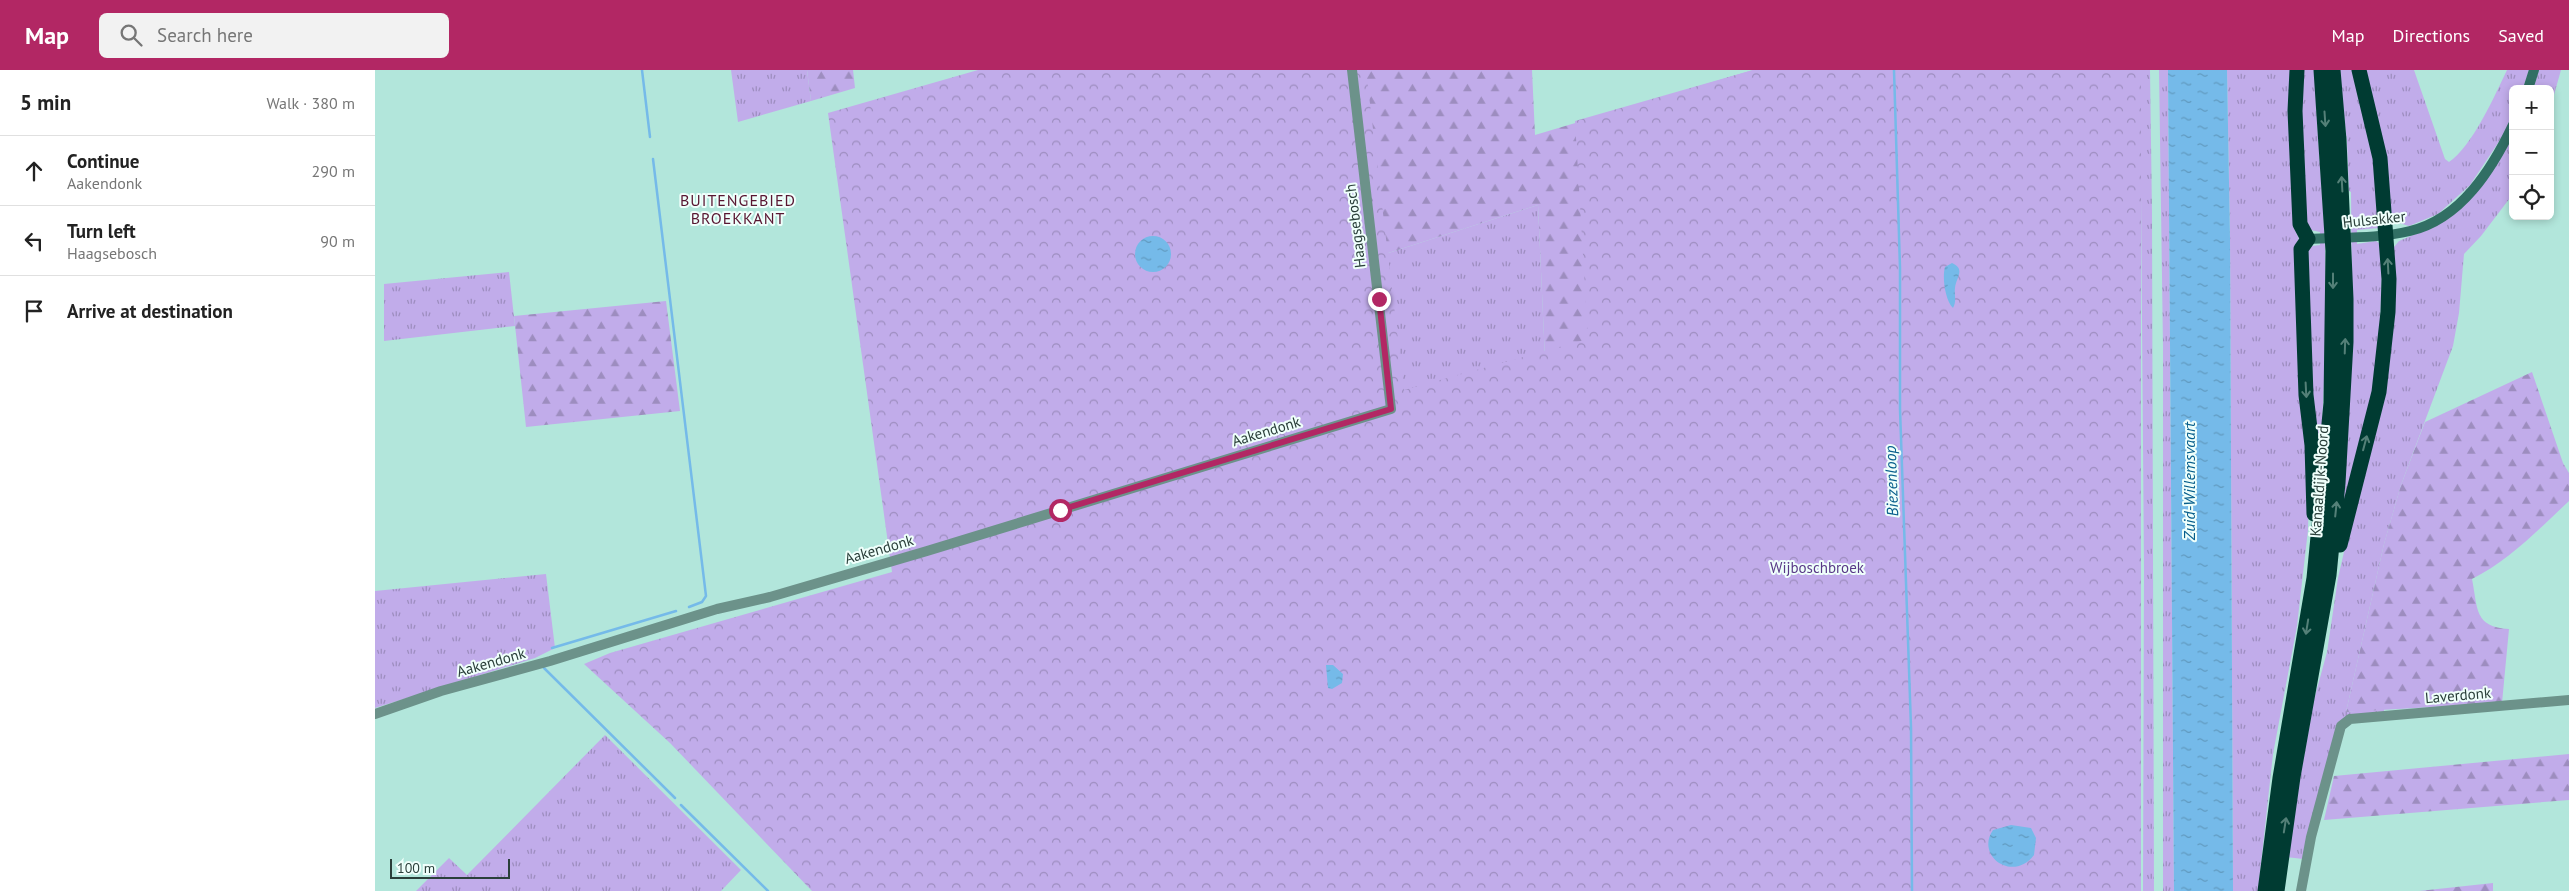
<!DOCTYPE html>
<meta charset="utf-8">
<style>
body{margin:0;font-family:"PT Sans",sans-serif;background:#f2f2f2;color:#222}
.controls{position:absolute;right:15px;top:15px;display:grid;overflow:hidden;border-radius:8px;box-shadow:0 2px 8px #0003}
.controls button{width:45px;height:45px;display:grid;place-items:center;padding:0;border:0;border-bottom:1px solid #e0e0e0;background:#fff;color:#222;font:25px sans-serif}
.scale{position:absolute;left:15px;bottom:12px;width:120px;box-sizing:border-box;padding-left:5px;border:2px solid #2a3f3a;border-top:0;font-size:14px;line-height:18px;white-space:nowrap;color:#2a3f3a;-webkit-text-stroke:4px #effffb;paint-order:stroke}
.stop{position:absolute;width:15px;height:15px;margin:-11px;border:4px solid #b22764;border-radius:50%;background:#fff}
.stop.end{background:#b22764;border-color:#fff;box-shadow:0 1px 5px #0008}
.list{margin:0;padding:0;list-style:none}
h2{display:flex;justify-content:space-between;align-items:center;height:65px;margin:0;padding:0 20px;font-size:21px}
h2 small{font-size:16px;font-weight:400;color:#767676}
.list li{display:grid;grid-template-columns:32px 1fr auto;gap:15px;align-items:center;box-sizing:border-box;height:70px;padding:0 20px;border-top:1px solid #e0e0e0}
.list b{display:block;font-size:19px;white-space:nowrap}
.list p{margin:0;font-size:16px;white-space:nowrap;color:#767676}
.list em{font-size:16px;font-style:normal;color:#767676}
.icon{flex:none;width:28px;height:28px;fill:none;stroke:currentColor;stroke-width:2;stroke-linecap:round;stroke-linejoin:round}
.map{position:relative;flex:none;width:2194px;height:821px;overflow:hidden}
header{display:flex;align-items:center;gap:30px;box-sizing:border-box;height:70px;padding:0 25px;background:#b22764;color:#fff}
header strong{font-size:24px}
nav{display:flex;gap:28px;margin-inline-start:auto;font-size:18px}
.search{width:350px;height:45px;background:#f2f2f2;display:flex;align-items:center;gap:12px;box-sizing:border-box;padding:0 18px;border-radius:8px;color:#767676;font-size:19px}
main{display:flex}
aside{flex:1;background:#fff}
.map>svg:first-child{display:block}
</style>
<header>
<strong>Map</strong>
<div class="search"><svg class="icon" aria-label="search" viewBox="0 0 24 24"><circle cx="10" cy="10" r="6"/><path d="M15 15l6 6"/></svg>Search here</div>
<nav><a>Map</a><a>Directions</a><a>Saved</a></nav>
</header>
<main>
<aside>
<h2>5 min<small>Walk · 380 m</small></h2>
<ul class="list">
<li><svg class="icon" aria-label="ahead" viewBox="0 0 24 24"><path d="M12 20V5M6 11l6-6 6 6"/></svg><div><b>Continue</b><p>Aakendonk</p></div><em>290 m</em></li>
<li><svg class="icon" aria-label="left" viewBox="0 0 24 24"><path d="M17 20v-9H6M10 6l-5 5 5 5"/></svg><div><b>Turn left</b><p>Haagsebosch</p></div><em>90 m</em></li>
<li><svg class="icon" aria-label="arrive" viewBox="0 0 24 24"><path d="M6 21V4h12l-3 4 3 4H6"/></svg><div><b>Arrive at destination</b></div></li>
</ul>
</aside>
<div class="map">
<svg width="2194" height="821" viewBox="0 0 2194 821">
<defs>
<pattern id="grass-tufts" width="24" height="20" patternUnits="userSpaceOnUse" patternTransform="scale(1.25)"><rect width="24" height="20" fill="#c1acea"/><path d="M3 7l-1-3M5 7V3M7 7l1-3M15 17l-1-3M17 17v-4M19 17l1-3" fill="none" stroke="#9d8dbf"/></pattern>
<pattern id="forest-firs" width="22" height="20" patternUnits="userSpaceOnUse" patternTransform="scale(1.25)"><rect width="22" height="20" fill="#c1acea"/><path d="M5 1l3.5 6h-7zM16 11l3.5 6h-7z" fill="#9d8dbf"/></pattern>
<pattern id="park-crowns" width="20" height="18" patternUnits="userSpaceOnUse" patternTransform="scale(1.25)"><rect width="20" height="18" fill="#c1acea"/><path d="M2 6a3 3 0 1 1 6 0M12 15a3 3 0 1 1 6 0" fill="none" stroke="#9d8dbf"/></pattern>
<pattern id="water-ripples" width="26" height="14" patternUnits="userSpaceOnUse" patternTransform="scale(1.25)"><rect width="26" height="14" fill="#75bae9"/><path d="M2 4q2-2 4 0t4 0M15 11q2-2 4 0t4 0" fill="none" stroke="#6099be"/></pattern>
</defs>
<rect width="100%" height="100%" fill="#b2e6db"/>
<path fill="url(#grass-tufts)" d="M 356,0 L 432,0 L 436,31 L 363,52 Z
M 1765,0 L 1775,0 L 1777,143 L 1779,821 L 1768,821 L 1769,500 Z
M 1784,0 L 1793,0 L 1799,821 L 1788,821 L 1788,276 Z
M 1852,0 L 1917,0 L 1920,159 L 1924,169 L 1921,174 L 1934,422 L 1933,460 L 1922,556 L 1898,684 L 1883,821 L 1858,821 L 1855,169 Z
M 1924,0 L 1940,0 C 1941,60 1948,117 1950,177 C 1953,259 1948,340 1943,422 L 1931,182 L 1937,176 L 1945,175 L 1945,162 L 1931,159 Z
M 1964,0 L 1983,0 L 1998,66 L 2004,158 L 1982,160 L 1982,174 L 2001,171 L 2008,176 L 2003,306 L 1963,470 L 1977,241 L 1976,122 L 1974,121 L 1972,72 Z
M 1990,0 L 2039,0 L 2070,89 L 2074,92 C 2097,77 2120,25 2132,0 L 2154,0 L 2148,19 L 2138,19 L 2138,43 L 2129,64 L 2095,115 L 2063,144 L 2034,156 L 2021,152 L 2016,147 Z
M 2164,0 L 2186,0 L 2175,39 L 2175,19 L 2158,19 Z
M 2138,67 L 2138,124 L 2106,166 L 2089,184 L 2084,243 L 2078,276 L 2026,415 L 2009,474 L 1971,642 L 2009,638 L 2009,645 L 1971,648 L 1928,789 L 1911,787 L 1939,630 L 1952,582 L 1963,508 L 1983,421 L 2019,177 L 2024,171 L 2059,156 Z
M 1163,135 L 1170,289 L 1021,334 L 1004,186 Z
M 134,202 L 140,256 L 9,271 L 9,214 Z
M 171,504 L 180,578 L 160,588 L 0,638 L 0,521 Z
M 230,665 L 366,800 L 346,821 L 41,821 L 74,788 L 92,805 Z"/>
<path fill="url(#forest-firs)" d="M 432,0 L 478,0 L 480,18 L 436,31 Z
M 982,0 L 1157,0 L 1160,65 L 1378,0 L 1512,0 L 1516,184 L 1170,289 L 1163,135 L 1004,186 Z
M 291,231 L 305,341 L 151,357 L 139,246 Z
M 2157,302 L 2188,393 L 2194,403 L 2194,431 C 2164,459 2134,491 2097,509 C 2103,539 2099,557 2134,559 L 2127,633 L 1971,642 L 2009,474 L 2026,415 L 2050,352 Z
M 2194,684 L 2194,730 L 1949,750 L 1959,706 Z
M 2118,813 L 2118,821 L 2044,821 Z"/>
<path fill="url(#park-crowns)" d="M 603,0 L 991,0 L 1029,320 L 1213,269 L 1200,51 L 1378,0 L 1766,0 L 1766,821 L 437,821 L 295,673 L 209,594 L 235,583 L 517,502 L 453,43 Z"/>
<path fill="url(#water-ripples)" d="M 1793,0 L 1852,0 L 1855,169 L 1858,821 L 1799,821 Z
M760 184a18 18 0 1 1 36 0a18 18 0 1 1-36 0Z
M 1577,193 C 1591,199 1581,208 1580,218 C 1579,225 1582,231 1578,238 C 1570,230 1567,207 1570,197 Z
M 951,595 L 958,595 L 968,604 L 967,613 L 957,619 L 953,618 Z
M 1636,755 L 1656,758 L 1661,768 L 1659,785 C 1638,813 1600,786 1618,760 Z"/>
<g fill="none" stroke-linecap="round" stroke-linejoin="round">
<path stroke="#75bae9" stroke-width="2.5" d="M 267,0 L 275,67
M 1519,0 L 1525,198 L 1525,339 L 1536,657 L 1537,821
M 278,89 L 331,526 L 327,532 L 314,537
M 177,578 L 301,541
M 169,598 L 300,728
M 306,735 L 393,821"/>
<path stroke="#6c928a" stroke-width="10" d="M 0,644 L 66,621 L 175,591 L 342,539 L 395,527 L 552,481 L 1016,339 L 977,0
M 1926,821 L 1936,767 L 1966,656 L 1975,649 L 2194,630"/>
<path stroke="#316f64" stroke-width="10" d="M 2153,19 L 2159,0
M 1933,169 C 1967,167 2002,169 2035,161 C 2086,149 2117,99 2138,55"/>
<path stroke="#003b32" stroke-width="15" d="M 1922,0 L 1920,41 L 1925,154 L 1933,169 L 1926,179 L 1931,325 L 1937,375 L 1939,444
M 1965,475 L 2004,322 L 2013,242 L 2014,209 L 2005,88 L 1984,0
M 1890,821 L 1905,708 L 1939,508 L 1956,333 L 1958,181 L 1946,0
M 1902,821 L 1918,707 L 1954,505 L 1963,413 L 1971,272 L 1971,229 L 1964,70 L 1958,0"/>
</g>
<defs><path id="oneway-shaft" d="M-6 0H5M1.5-3L5.5 0L1.5 3" fill="none" stroke-width="1.6" stroke-linecap="round" stroke-linejoin="round" transform="scale(1.25)"/></defs>
<g stroke="#548078">
<use href="#oneway-shaft" transform="translate(1950 49) rotate(86)"/>
<use href="#oneway-shaft" transform="translate(1967 114) rotate(-93)"/>
<use href="#oneway-shaft" transform="translate(2013 196) rotate(-93)"/>
<use href="#oneway-shaft" transform="translate(1958 211) rotate(90)"/>
<use href="#oneway-shaft" transform="translate(1970 276) rotate(-88)"/>
<use href="#oneway-shaft" transform="translate(1931 320) rotate(87)"/>
<use href="#oneway-shaft" transform="translate(1990 373) rotate(-75)"/>
<use href="#oneway-shaft" transform="translate(1961 439) rotate(-84)"/>
<use href="#oneway-shaft" transform="translate(1932 557) rotate(99)"/>
<use href="#oneway-shaft" transform="translate(1910 755) rotate(-81)"/>
</g>
<g fill="none" stroke-linecap="round" stroke-linejoin="round">
<path stroke="#b22764" stroke-width="6" d="M 685,440 L 1016,339 L 1004,229"/>
</g>
<g text-anchor="middle" dominant-baseline="central" stroke-width="4" stroke-linejoin="round" paint-order="stroke">
<g font-size="15" fill="#2a3f3a" stroke="#effffb">
<text transform="translate(1999 149) rotate(-6)">Hulsakker</text>
<text transform="translate(980 156) rotate(-97)">Haagsebosch</text>
<text transform="translate(891 361) rotate(-17)">Aakendonk</text>
<text transform="translate(1944 411) rotate(-86)">Kanaaldijk-Noord</text>
<text transform="translate(504 479) rotate(-16)">Aakendonk</text>
<text transform="translate(116 592) rotate(-16)">Aakendonk</text>
<text transform="translate(2083 625) rotate(-5)">Laverdonk</text>
</g>
<g font-size="15" fill="#583887" stroke="#effffb">
<text x="1442" y="497">Wijboschbroek</text>
</g>
<g font-size="16" letter-spacing="1" fill="#581631" stroke="#effffb">
<text x="363" y="130">BUITENGEBIED<tspan x="363" dy="18">BROEKKANT</tspan></text>
</g>
<g font-size="16" font-style="italic" fill="#065e8b" stroke="#effffb">
<text transform="translate(1516 411) rotate(-92)">Biezenloop</text>
<text transform="translate(1814 411) rotate(-90)">Zuid-Willemsvaart</text>
</g>
</g>
</svg>
<div class="controls">
<button>+</button>
<button>−</button>
<button><svg class="icon" aria-label="locate" viewBox="0 0 24 24"><circle cx="12" cy="12" r="6"/><path d="M12 2v4M12 18v4M2 12h4M18 12h4"/></svg></button>
</div>
<div class="scale">100 m</div>
<div class="stop" style="left:685px;top:440px"></div>
<div class="stop end" style="left:1004px;top:229px"></div>
</div>
</main>
